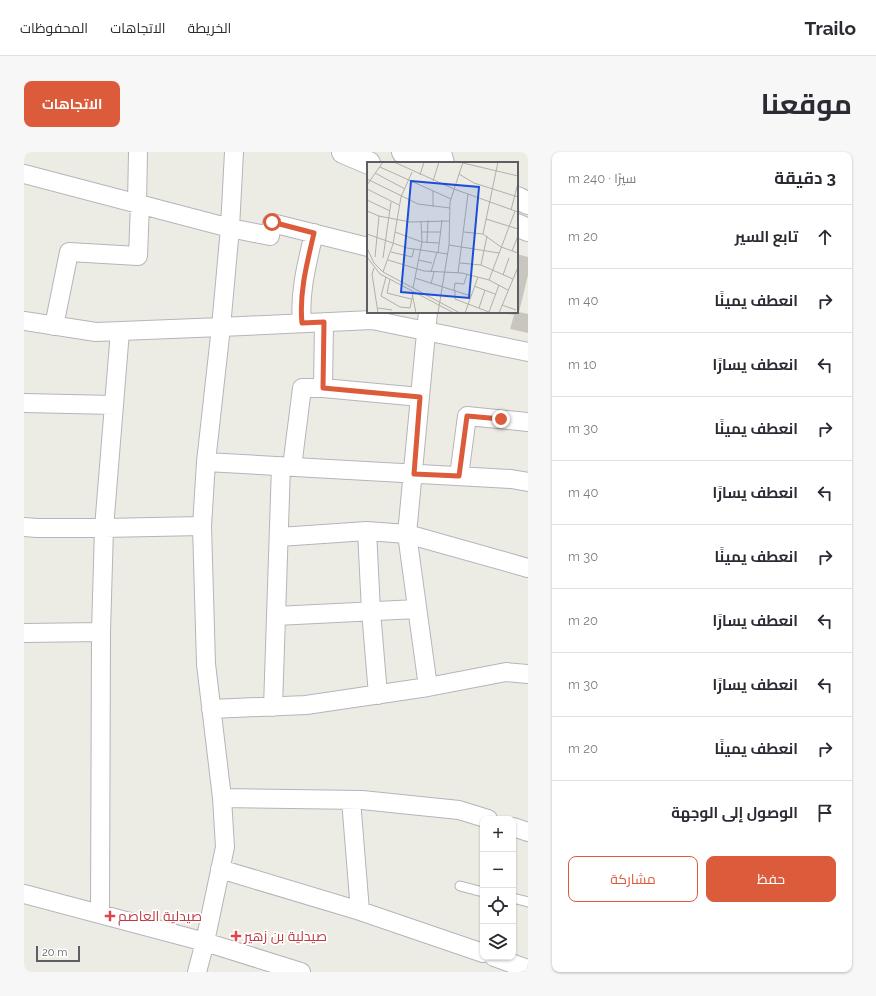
<!DOCTYPE html>
<html lang="ar">
<meta charset="utf-8">
<style>
body{margin:0;font-family:Raleway,Cairo,sans-serif;background:#f7f7f7;color:#2b2b33;direction:rtl}
.controls{position:absolute;right:12px;bottom:12px;display:grid;overflow:hidden;border-radius:8px;box-shadow:0 1px 3px #0004}
.controls button{width:36px;height:36px;display:grid;place-items:center;padding:0;border:0;border-bottom:1px solid #e1e1e2;background:#fff;color:#2b2b33;font:20px sans-serif}
.scale{position:absolute;left:12px;bottom:10px;width:44px;box-sizing:border-box;padding-left:4px;border:2px solid #5c5e63;border-top:0;font-size:11px;line-height:14px;white-space:nowrap;color:#5c5e63;-webkit-text-stroke:3px #fff;paint-order:stroke}
.stop{position:absolute;width:12px;height:12px;margin:-9px;border:3px solid #dc5b3b;border-radius:50%;background:#fff}
.stop.end{background:#dc5b3b;border-color:#fff;box-shadow:0 1px 4px #0008}
.list{margin:0;padding:0;list-style:none}
h2{display:flex;justify-content:space-between;align-items:center;height:52px;margin:0;padding:0 16px;font-size:17px}
h2 small{font-size:13px;font-weight:400;color:#7c7c81}
.list li{display:grid;grid-template-columns:26px 1fr auto;gap:12px;align-items:center;box-sizing:border-box;height:64px;padding:0 16px;border-top:1px solid #e1e1e2}
.list b{display:block;font-size:15px;white-space:nowrap}
.list em{font-size:13px;font-style:normal;color:#7c7c81}
.actions{display:flex;gap:8px;padding:12px 16px}
.actions a{flex:1;padding:9px 0;border:1px solid #dc5b3b;border-radius:8px;text-align:center;font-size:14px;color:#dc5b3b}
.actions .main{background:#dc5b3b;color:#fff}
.icon{flex:none;width:22px;height:22px;fill:none;stroke:currentColor;stroke-width:2;stroke-linecap:round;stroke-linejoin:round}
.map{position:relative;flex:none;width:504px;height:820px;overflow:hidden;direction:ltr;border-radius:8px}
header{display:flex;align-items:center;gap:24px;box-sizing:border-box;height:56px;padding:0 20px;background:#fff;border-bottom:1px solid #e1e1e2}
header strong{font-size:19px}
nav{display:flex;gap:22px;margin-inline-start:auto;font-size:14px}
.intro{display:flex;align-items:center;justify-content:space-between;box-sizing:border-box;height:96px;padding:0 24px}
h1{margin:0;font-size:28px}
.button{padding:10px 18px;border-radius:8px;background:#dc5b3b;color:#fff;font-size:14px;font-weight:700}
main{display:flex;gap:24px;padding:0 24px}
aside{flex:1;background:#fff;border-radius:8px;box-shadow:0 1px 3px #0004}
.map>svg:first-child{display:block}
</style>
<header>
<strong>Trailo</strong>
<nav><a>الخريطة</a><a>الاتجاهات</a><a>المحفوظات</a></nav>
</header>
<div class="intro"><h1>موقعنا</h1><a class="button">الاتجاهات</a></div>
<main>
<aside>
<h2>3 دقيقة<small>سيرًا · 240 m</small></h2>
<ul class="list">
<li><svg class="icon" aria-label="ahead" viewBox="0 0 24 24"><path d="M12 20V5M6 11l6-6 6 6"/></svg><div><b>تابع السير</b></div><em>20 m</em></li>
<li><svg class="icon" aria-label="right" viewBox="0 0 24 24"><path d="M7 20v-9h11M14 6l5 5-5 5"/></svg><div><b>انعطف يمينًا</b></div><em>40 m</em></li>
<li><svg class="icon" aria-label="left" viewBox="0 0 24 24"><path d="M17 20v-9H6M10 6l-5 5 5 5"/></svg><div><b>انعطف يسارًا</b></div><em>10 m</em></li>
<li><svg class="icon" aria-label="right" viewBox="0 0 24 24"><path d="M7 20v-9h11M14 6l5 5-5 5"/></svg><div><b>انعطف يمينًا</b></div><em>30 m</em></li>
<li><svg class="icon" aria-label="left" viewBox="0 0 24 24"><path d="M17 20v-9H6M10 6l-5 5 5 5"/></svg><div><b>انعطف يسارًا</b></div><em>40 m</em></li>
<li><svg class="icon" aria-label="right" viewBox="0 0 24 24"><path d="M7 20v-9h11M14 6l5 5-5 5"/></svg><div><b>انعطف يمينًا</b></div><em>30 m</em></li>
<li><svg class="icon" aria-label="left" viewBox="0 0 24 24"><path d="M17 20v-9H6M10 6l-5 5 5 5"/></svg><div><b>انعطف يسارًا</b></div><em>20 m</em></li>
<li><svg class="icon" aria-label="left" viewBox="0 0 24 24"><path d="M17 20v-9H6M10 6l-5 5 5 5"/></svg><div><b>انعطف يسارًا</b></div><em>30 m</em></li>
<li><svg class="icon" aria-label="right" viewBox="0 0 24 24"><path d="M7 20v-9h11M14 6l5 5-5 5"/></svg><div><b>انعطف يمينًا</b></div><em>20 m</em></li>
<li><svg class="icon" aria-label="arrive" viewBox="0 0 24 24"><path d="M6 21V4h12l-3 4 3 4H6"/></svg><div><b>الوصول إلى الوجهة</b></div></li>
</ul>
<div class="actions"><a class="main">حفظ</a><a>مشاركة</a></div>
</aside>
<div class="map">
<svg width="504" height="820" viewBox="0 0 504 820">
<rect width="100%" height="100%" fill="#edece4"/>
<path fill="#c9c6c0" d="M 493,102 L 504,105 L 504,123 L 495,160 L 504,162 L 504,181 L 486,177 L 490,163 L 477,161 L 493,160 Z"/>
<g fill="none" stroke-linecap="round" stroke-linejoin="round">
<defs>
<path id="lane" d="M 436,734 L 459,740
M 489,746 L 504,750"/>
<path id="street" d="M 418,0 L 421,11
M 0,22 L 206,76 L 246,84 L 248,71 L 344,95
M 113,52 L 114,0
M 404,160 L 383,382 L 404,535
M 0,169 L 72,180 L 197,175 L 348,168 L 504,200
M 278,171 C 275,141 283,111 290,81
M 30,174 L 45,100 L 114,104 L 116,52
M 299,236 L 396,245
M 0,251 L 90,253
M 182,310 L 487,327 L 504,330
M 268,315 L 278,236 L 299,236 L 300,170
M 435,324 L 443,264 L 504,270
M 0,375 L 13,376 L 80,376 L 178,374
M 343,379 L 347,459 L 354,543
M 255,385 L 343,379 L 383,382 L 504,416
M 252,464 L 393,457
M 0,481 L 77,480
M 249,555 L 257,314
M 187,557 L 282,553 L 404,535 L 482,520 L 504,522
M 198,646 L 338,648 L 435,658 L 464,667
M 327,648 L 336,759
M 489,675 L 504,680
M 196,717 L 336,759 L 459,801
M 0,742 L 181,790 L 277,820
M 76,762 L 77,480 L 80,376 L 96,179
M 470,805 L 504,817
M 173,820 L 181,790 L 201,695 L 198,646 L 182,512 L 178,374 L 182,310 L 197,175 L 206,76 L 210,0"/>
<path id="secondary" d="M 319,0 L 345,11
M 379,0 L 406,11
M 493,46 L 504,51
M 493,73 L 504,78"/>
</defs>
<use href="#lane" stroke="#b4b5ba" stroke-width="11"/>
<use href="#street" stroke="#b4b5ba" stroke-width="20"/>
<use href="#secondary" stroke="#b5b7bd" stroke-width="24"/>
<use href="#lane" stroke="#fff" stroke-width="9"/>
<use href="#street" stroke="#fff" stroke-width="18"/>
<use href="#secondary" stroke="#fff" stroke-width="22"/>
</g>
<g fill="none" stroke-linecap="round" stroke-linejoin="round">
<path stroke="#dc5b3b" stroke-width="5" d="M 248,70 L 290,81 C 283,111 275,141 278,171 L 300,170 L 299,236 L 396,245 L 390,322 L 435,324 L 443,264 L 477,267"/>
</g>
<g fill="#e0444e" stroke="#fff" stroke-width="1.5">
<path d="M84 758h4v4h4v4h-4v4h-4v-4h-4v-4h4z"/>
<path d="M210 778h4v4h4v4h-4v4h-4v-4h-4v-4h4z"/>
</g>
<g text-anchor="middle" dominant-baseline="central" stroke-width="3.5" stroke-linejoin="round" paint-order="stroke">
<g font-size="14" fill="#be3a42" stroke="#fff" text-anchor="start">
<text x="94" y="764">صيدلية العاصم</text>
<text x="220" y="784">صيدلية بن زهير</text>
</g>
</g>
<g transform="translate(343 10)">
<rect width="151" height="151" fill="#edece4"/>
<path fill="none" stroke="#afafac" stroke-width="1" d="M 27,0 L 87,27 L 151,50M 96,1 L 151,14M 13,5 L 84,37M 8,11 L 38,27M 92,12 L 107,21 L 151,35M 53,13 L 57,0M 0,17 L 51,42 L 83,46M 66,19 L 72,0M 0,23 L 16,0M 0,27 L 32,43M 0,38 L 23,49M 66,45 L 66,29M 144,48 L 151,21M 0,49 L 12,54 L 43,60 L 83,59M 119,57 L 151,67M 28,70 L 55,80 L 72,81M 54,70 L 74,70M 97,70 L 116,72 L 134,85 L 151,91M 0,72 L 40,86 L 81,92M 116,72 L 131,0M 60,81 L 61,58M 82,83 L 132,91M 0,86 L 7,101 L 16,110 L 93,151M 145,89 L 151,74M 24,90 L 45,95 L 47,87M 71,91 L 75,58M 0,95 L 13,112 L 87,151M 8,95 L 12,54M 16,96 L 24,40M 21,98 L 57,109 L 95,111 L 122,118 L 141,128M 51,98 L 65,101M 93,101 L 114,103 L 146,117M 114,103 L 120,74M 7,106 L 5,112 L 11,151M 16,110 L 26,82 L 34,35 L 45,10M 64,110 L 70,90M 91,111 L 101,32M 136,113 L 142,96M 19,115 L 14,134 L 33,145 L 43,146 L 46,131M 48,116 L 104,134M 23,117 L 20,131 L 44,137M 122,118 L 148,49M 64,122 L 67,110M 107,124 L 128,132M 46,126 L 55,80 L 54,59M 87,128 L 88,121 L 97,122 L 100,112M 88,128 L 88,137 L 101,142M 45,131 L 49,151M 101,142 L 122,150 L 132,123M 135,143 L 149,148M 11,146 L 25,148M 112,146 L 118,128M 71,151 L 82,83 L 83,40 L 96,0M 98,151 L 111,115M 132,151 L 151,105"/>
<path fill="#1d4ed8" fill-opacity="0.15" stroke="#1d4ed8" stroke-width="2" d="M 44,19 L 112,25 L 102,136 L 34,130 Z"/>
<rect width="151" height="151" fill="none" stroke="#5c5e63" stroke-width="2"/>
</g>
</svg>
<div class="controls">
<button>+</button>
<button>−</button>
<button><svg class="icon" aria-label="locate" viewBox="0 0 24 24"><circle cx="12" cy="12" r="6"/><path d="M12 2v4M12 18v4M2 12h4M18 12h4"/></svg></button>
<button><svg class="icon" aria-label="layers" viewBox="0 0 24 24"><path d="M12 4l9 5-9 5-9-5zM3 14l9 5 9-5"/></svg></button>
</div>
<div class="scale">20 m</div>
<div class="stop" style="left:248px;top:70px"></div>
<div class="stop end" style="left:477px;top:267px"></div>
</div>
</main>
